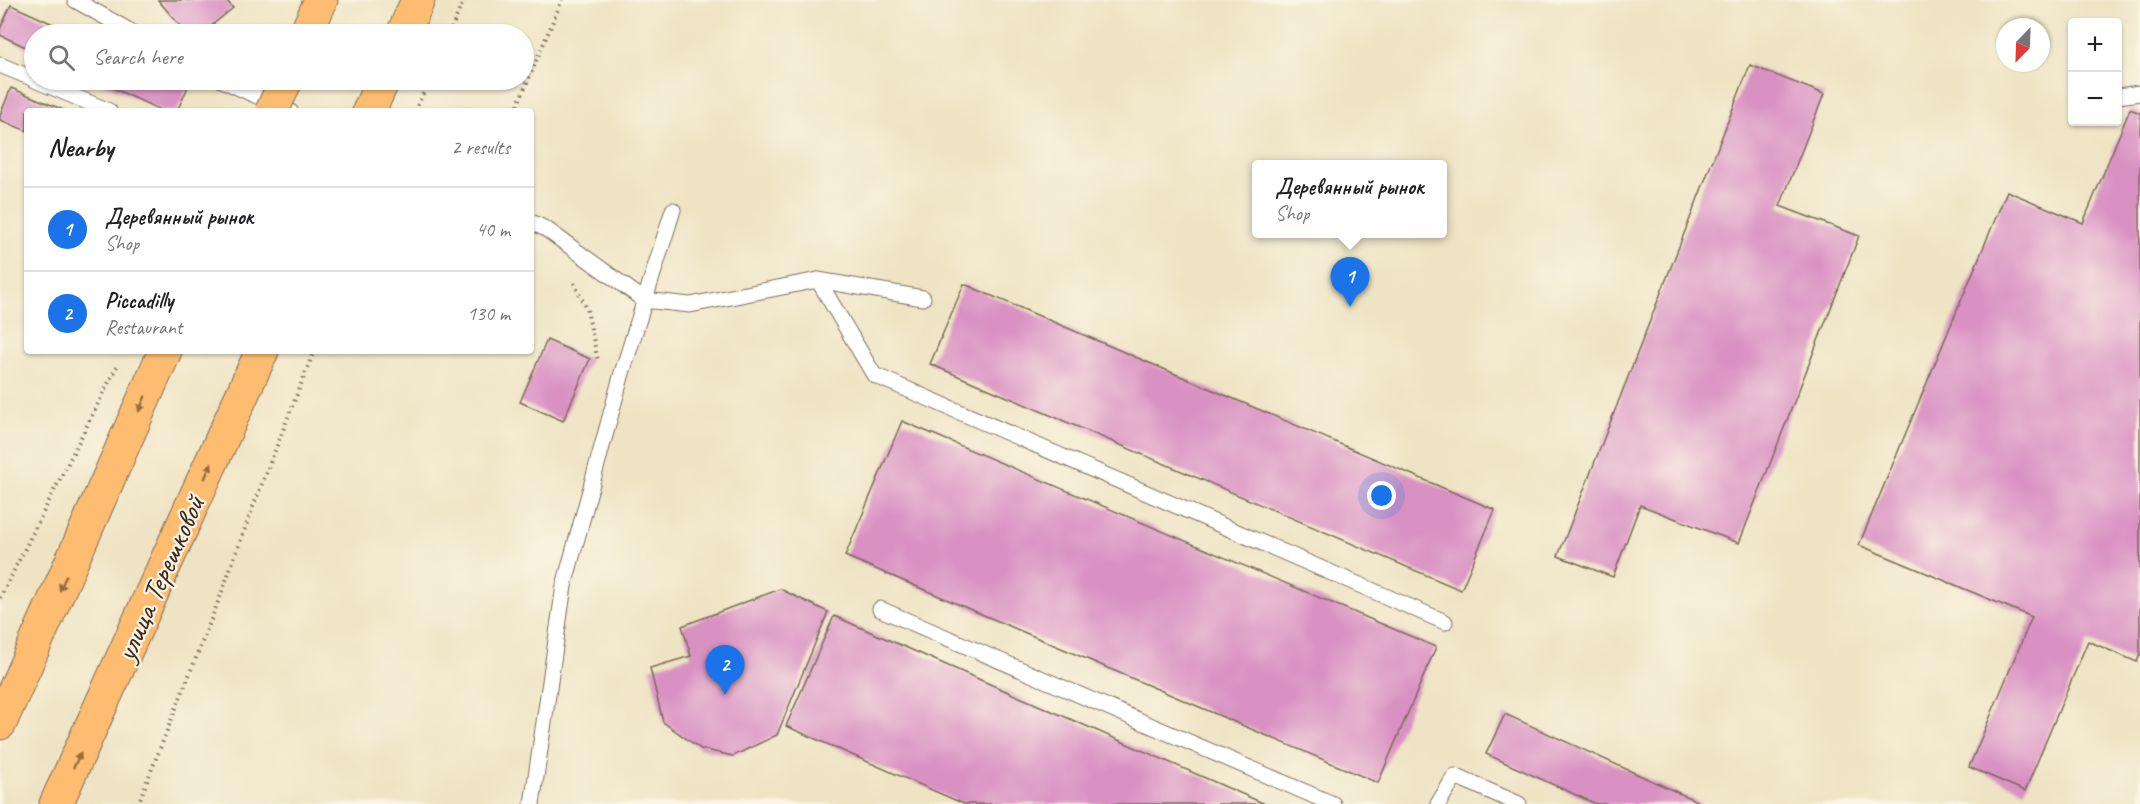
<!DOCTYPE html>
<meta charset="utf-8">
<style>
body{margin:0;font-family:Caveat,sans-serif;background:#f2f2f2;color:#202124}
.controls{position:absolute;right:18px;top:18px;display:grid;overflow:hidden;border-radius:6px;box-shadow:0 2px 4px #0004}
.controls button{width:54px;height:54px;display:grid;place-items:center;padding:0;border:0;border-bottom:2px solid #e0e0e0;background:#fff;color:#202124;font:30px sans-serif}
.compass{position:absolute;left:1996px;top:18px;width:54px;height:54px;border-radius:50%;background:#fff;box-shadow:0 2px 4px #0004;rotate:203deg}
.you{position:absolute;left:1382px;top:496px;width:21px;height:21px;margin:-15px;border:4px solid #fff;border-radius:50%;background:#1a73e8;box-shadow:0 0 0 9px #1a73e833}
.badge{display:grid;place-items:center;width:39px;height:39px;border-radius:50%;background:#1a73e8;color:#fff;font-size:20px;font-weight:700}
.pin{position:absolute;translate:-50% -50px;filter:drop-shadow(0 2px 3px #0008)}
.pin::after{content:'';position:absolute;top:32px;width:21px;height:18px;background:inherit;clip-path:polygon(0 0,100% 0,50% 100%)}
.popup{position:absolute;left:1252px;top:160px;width:195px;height:78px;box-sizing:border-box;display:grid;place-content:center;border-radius:6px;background:#fff;filter:drop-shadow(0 2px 4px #0005);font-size:20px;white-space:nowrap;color:#757577}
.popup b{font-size:22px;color:#202124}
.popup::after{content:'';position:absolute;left:50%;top:100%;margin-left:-12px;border:12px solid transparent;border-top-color:#fff}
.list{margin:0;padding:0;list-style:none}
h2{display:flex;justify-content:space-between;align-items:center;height:78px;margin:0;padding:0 24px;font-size:26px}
h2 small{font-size:20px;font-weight:400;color:#757577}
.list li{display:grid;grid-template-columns:39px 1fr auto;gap:18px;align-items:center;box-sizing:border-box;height:84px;padding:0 24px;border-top:2px solid #e0e0e0}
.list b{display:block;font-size:22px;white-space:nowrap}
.list p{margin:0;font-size:20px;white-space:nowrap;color:#757577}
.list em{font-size:20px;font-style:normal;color:#757577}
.icon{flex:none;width:33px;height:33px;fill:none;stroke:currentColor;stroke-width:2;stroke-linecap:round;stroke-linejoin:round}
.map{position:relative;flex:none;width:2140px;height:804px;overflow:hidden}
.search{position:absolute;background:#fff;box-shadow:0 2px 4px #0004;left:24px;top:24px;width:510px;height:66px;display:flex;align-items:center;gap:15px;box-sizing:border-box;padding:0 21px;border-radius:33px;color:#757577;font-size:22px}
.panel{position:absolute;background:#fff;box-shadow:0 2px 4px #0004;left:24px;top:108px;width:510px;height:246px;border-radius:6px}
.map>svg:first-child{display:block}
</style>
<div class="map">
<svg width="2140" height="804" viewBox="0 0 2140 804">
<rect width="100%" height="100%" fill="#fcf5e5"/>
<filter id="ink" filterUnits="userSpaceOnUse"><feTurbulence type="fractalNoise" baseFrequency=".0167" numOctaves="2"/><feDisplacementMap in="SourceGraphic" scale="12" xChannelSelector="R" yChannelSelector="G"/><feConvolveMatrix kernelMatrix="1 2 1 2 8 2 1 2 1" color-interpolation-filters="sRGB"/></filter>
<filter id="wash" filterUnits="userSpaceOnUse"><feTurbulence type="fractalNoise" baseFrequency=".008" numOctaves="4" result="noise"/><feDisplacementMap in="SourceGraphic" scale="24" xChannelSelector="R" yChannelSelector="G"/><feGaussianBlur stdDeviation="1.35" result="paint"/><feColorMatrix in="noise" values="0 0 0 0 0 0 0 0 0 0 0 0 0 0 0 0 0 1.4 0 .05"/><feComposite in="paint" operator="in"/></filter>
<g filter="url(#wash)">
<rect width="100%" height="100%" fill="#eee3c3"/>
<g id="blocks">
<path fill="#d991c3" d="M 158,0 L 226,0 L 233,8 L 201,34 L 187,34 Z
M 11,5 L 75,34 L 34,34 L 34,51 L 0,35 L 0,29 Z
M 1750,65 L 1824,94 L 1780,206 L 1859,236 L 1739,543 L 1640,505 L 1613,577 L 1558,556 Z
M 95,80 L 172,80 L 188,87 L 177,111 L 163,111 Z
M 11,88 L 66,111 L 27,111 L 27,131 L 0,120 L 0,115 Z
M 2130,109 L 2140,113 L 2140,654 L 2137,662 L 2088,641 L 2025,791 L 1969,767 L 2032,617 L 1859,545 L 2007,191 L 2083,223 Z
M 964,284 L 1495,510 L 1461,590 L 930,364 Z
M 547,340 L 590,359 L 563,421 L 520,402 Z
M 902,421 L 1436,647 L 1378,783 L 845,556 Z
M 780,589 L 828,612 L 777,735 L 733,756 L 701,749 L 663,722 L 650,668 L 691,656 L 682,626 Z
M 834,616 L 1265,804 L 964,804 L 786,726 Z
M 1505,714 L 1703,804 L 1596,804 L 1486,754 Z"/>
</g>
</g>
<g filter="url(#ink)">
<use href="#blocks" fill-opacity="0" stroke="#7a6b58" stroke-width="1.5"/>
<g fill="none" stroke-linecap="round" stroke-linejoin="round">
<defs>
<path id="service" d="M 75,0 L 135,34
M 0,65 L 34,79
M 35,80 L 109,111
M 222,80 L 290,111
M 2118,96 L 2140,93
M 531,222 L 546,229 L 644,300 L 690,305 L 818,280 L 923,298
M 818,280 L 874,375 L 1445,622
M 880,609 L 1333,804
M 532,804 L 564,586 L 622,373 L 673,210
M 1438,804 L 1455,776 L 1519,804"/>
<path id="primary" d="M 306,34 L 321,0
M 403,34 L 418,0
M 369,111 L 383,80
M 0,723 L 165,351
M 56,804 L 262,351"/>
</defs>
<use href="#service" stroke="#7a6b58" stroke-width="17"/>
<use href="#primary" stroke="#7a6b58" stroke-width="35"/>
<path stroke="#7a6b58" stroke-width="4" stroke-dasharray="1.5 4.5" stroke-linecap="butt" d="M 449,34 L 464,0
M 415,111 L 429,80
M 515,111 L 562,0
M 574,283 L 587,310 L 598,361
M 0,598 L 117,366
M 138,804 L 220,597 L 254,504 L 314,351"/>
<use href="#service" stroke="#fff" stroke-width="15"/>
<use href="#primary" stroke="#febc70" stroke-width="33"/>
<defs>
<path id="primary-bridge" d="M 272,111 L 286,80"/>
</defs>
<use href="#primary-bridge" stroke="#7a6b58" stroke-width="35" stroke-linecap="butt"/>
<use href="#primary-bridge" stroke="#febc70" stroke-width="33"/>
</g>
<defs><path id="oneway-solid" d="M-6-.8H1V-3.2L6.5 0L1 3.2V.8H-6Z" transform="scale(1.5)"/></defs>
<g fill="#936c43">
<use href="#oneway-solid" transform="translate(142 404) rotate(114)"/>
<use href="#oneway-solid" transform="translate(208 471) rotate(-66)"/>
<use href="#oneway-solid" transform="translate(63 583) rotate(114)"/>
<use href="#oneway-solid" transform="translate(77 760) rotate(-65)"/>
</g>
</g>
<g text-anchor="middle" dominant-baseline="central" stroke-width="4.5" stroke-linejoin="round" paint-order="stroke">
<g font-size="30" fill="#3b2a1e" stroke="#fcf5e5">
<text transform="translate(160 578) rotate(-66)">улица Терешковой</text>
</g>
</g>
</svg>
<div class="controls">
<button>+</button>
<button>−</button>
</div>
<svg class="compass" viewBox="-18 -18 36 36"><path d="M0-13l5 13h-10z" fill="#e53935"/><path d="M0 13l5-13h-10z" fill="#757577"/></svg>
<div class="you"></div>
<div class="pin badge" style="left:1350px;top:307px">1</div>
<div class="popup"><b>Деревянный рынок</b>Shop</div>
<div class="pin badge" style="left:725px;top:695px">2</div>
<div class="search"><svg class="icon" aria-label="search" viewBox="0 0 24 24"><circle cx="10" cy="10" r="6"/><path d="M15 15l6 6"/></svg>Search here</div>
<section class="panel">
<h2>Nearby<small>2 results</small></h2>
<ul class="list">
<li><span class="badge">1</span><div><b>Деревянный рынок</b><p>Shop</p></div><em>40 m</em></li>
<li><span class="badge">2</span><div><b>Piccadilly</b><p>Restaurant</p></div><em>130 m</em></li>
</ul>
</section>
</div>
